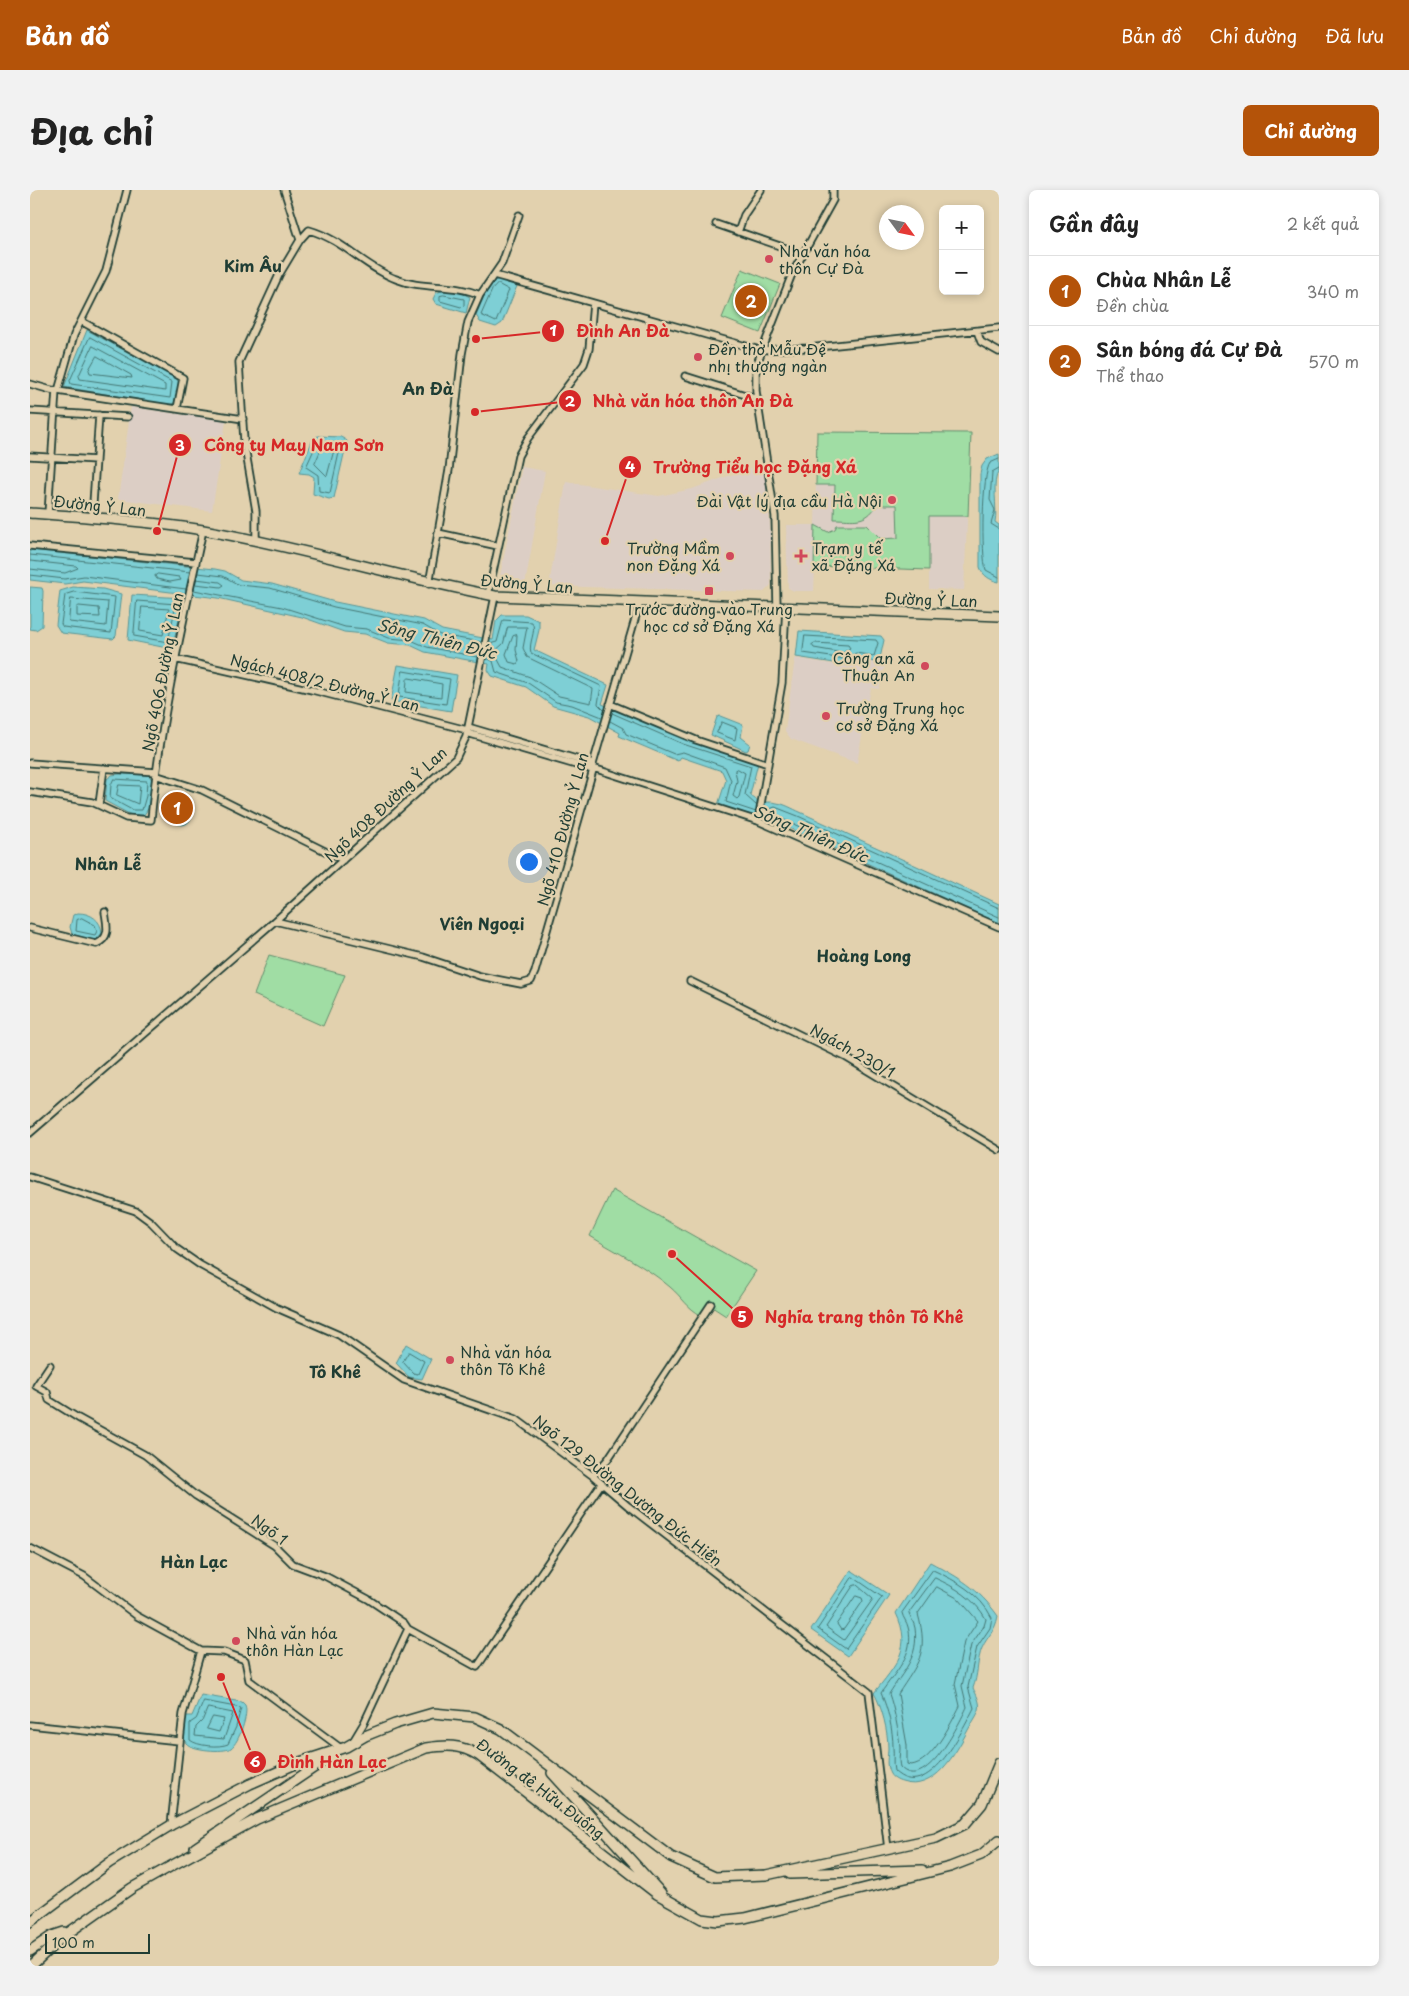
<!DOCTYPE html>
<html lang="vi">
<meta charset="utf-8">
<style>
body{margin:0;font-family:"Playpen Sans",sans-serif;background:#f2f2f2;color:#222}
.controls{position:absolute;right:15px;top:15px;display:grid;overflow:hidden;border-radius:8px;box-shadow:0 2px 8px #0003}
.controls button{width:45px;height:45px;display:grid;place-items:center;padding:0;border:0;border-bottom:1px solid #e0e0e0;background:#fff;color:#222;font:25px sans-serif}
.compass{position:absolute;left:849px;top:15px;width:45px;height:45px;border-radius:50%;background:#fff;box-shadow:0 2px 8px #0003;rotate:123deg}
.scale{position:absolute;left:15px;bottom:12px;width:105px;box-sizing:border-box;padding-left:5px;border:2px solid #1f3d34;border-top:0;font-size:14px;line-height:18px;white-space:nowrap;color:#1f3d34;-webkit-text-stroke:4px #e2d1ae;paint-order:stroke}
.you{position:absolute;left:498px;top:671px;width:18px;height:18px;margin:-12px;border:4px solid #fff;border-radius:50%;background:#1a73e8;box-shadow:0 0 0 8px #1a73e833}
.badge{display:grid;place-items:center;width:32px;height:32px;border-radius:50%;background:#b45309;color:#fff;font-size:16px;font-weight:700}
.pin{position:absolute;translate:-50% -50%;border:2px solid #fff;box-shadow:0 1px 5px #0006}
.list{margin:0;padding:0;list-style:none}
h2{display:flex;justify-content:space-between;align-items:center;height:65px;margin:0;padding:0 20px;font-size:21px}
h2 small{font-size:16px;font-weight:400;color:#767676}
.list li{display:grid;grid-template-columns:32px 1fr auto;gap:15px;align-items:center;box-sizing:border-box;height:70px;padding:0 20px;border-top:1px solid #e0e0e0}
.list b{display:block;font-size:19px;white-space:nowrap}
.list p{margin:0;font-size:16px;white-space:nowrap;color:#767676}
.list em{font-size:16px;font-style:normal;color:#767676}
.map{position:relative;flex:none;width:969px;height:1776px;overflow:hidden;border-radius:8px}
header{display:flex;align-items:center;gap:30px;box-sizing:border-box;height:70px;padding:0 25px;background:#b45309;color:#fff}
header strong{font-size:24px}
nav{display:flex;gap:28px;margin-inline-start:auto;font-size:18px}
.intro{display:flex;align-items:center;justify-content:space-between;box-sizing:border-box;height:120px;padding:0 30px}
h1{margin:0;font-size:35px}
.button{padding:12px 22px;border-radius:8px;background:#b45309;color:#fff;font-size:18px;font-weight:700}
main{display:flex;gap:30px;padding:0 30px}
aside{flex:1;background:#fff;border-radius:8px;box-shadow:0 2px 8px #0003}
.map>svg:first-child{display:block}
</style>
<header>
<strong>Bản đồ</strong>
<nav><a>Bản đồ</a><a>Chỉ đường</a><a>Đã lưu</a></nav>
</header>
<div class="intro"><h1>Địa chỉ</h1><a class="button">Chỉ đường</a></div>
<main>
<div class="map">
<svg width="969" height="1776" viewBox="0 0 969 1776">
<rect width="100%" height="100%" fill="#e2d1ae"/>
<filter id="ink" filterUnits="userSpaceOnUse"><feTurbulence type="fractalNoise" baseFrequency=".02" numOctaves="2"/><feDisplacementMap in="SourceGraphic" scale="10" xChannelSelector="R" yChannelSelector="G"/><feConvolveMatrix kernelMatrix="1 2 1 2 8 2 1 2 1" color-interpolation-filters="sRGB"/></filter>
<g filter="url(#ink)">
<path fill="#dccec5" d="M 101,217 L 196,231 L 182,321 L 88,309 Z
M 787,242 L 941,243 L 934,400 L 899,399 L 899,380 L 785,376 L 784,401 L 764,401 L 758,398 L 756,335 L 785,335 Z
M 732,274 L 738,308 L 740,336 L 741,395 L 734,402 L 519,396 L 536,292 L 629,306 L 662,299 Z
M 492,277 L 515,281 L 495,395 L 469,391 Z
M 765,468 L 815,476 L 828,469 L 855,475 L 849,499 L 841,498 L 827,573 L 761,549 L 755,541 Z"/>
<path fill="#a0dda4" stroke="#608d6c" d="M 712,79 L 750,94 L 730,143 L 692,128 Z
M 787,242 L 941,243 L 938,326 L 899,326 L 899,380 L 784,376 L 785,335 L 798,342 L 805,339 L 807,335 L 837,335 L 851,349 L 868,348 L 867,315 L 847,315 C 835,334 824,329 804,329 L 805,295 L 786,295 Z
M 239,765 L 315,785 L 293,836 L 224,805 Z
M 582,1000 L 726,1081 L 696,1126 L 679,1115 L 672,1126 C 656,1117 653,1108 640,1097 C 617,1077 586,1062 560,1046 Z"/>
<path fill="#7ecfd5" stroke="#589595" d="M 467,88 L 487,96 L 472,133 L 466,137 L 450,132 L 446,125 L 458,97 Z
M 414,100 L 430,102 L 440,107 L 436,123 L 406,114 L 403,109 L 406,103 Z
M 57,140 L 147,189 L 149,193 L 144,213 L 140,215 L 34,197 Z
M 288,246 L 311,247 L 317,251 L 304,308 L 299,309 L 283,304 L 284,287 L 279,284 L 269,283 L 283,249 Z
M 969,264 L 969,281 C 961,291 968,319 965,332 L 969,335 L 969,392 C 960,390 953,386 950,377 L 950,284 L 952,276 L 957,269 Z
M 0,360 L 185,379 L 195,381 L 211,390 L 242,394 L 305,412 L 394,430 L 412,440 L 463,450 L 466,431 L 472,425 L 496,425 L 509,431 L 509,440 L 504,460 L 578,495 L 572,514 L 655,549 L 728,573 L 720,605 C 732,616 734,610 747,613 C 755,614 763,619 770,622 L 969,714 L 969,733 L 739,629 L 727,627 L 688,615 L 696,590 L 692,581 L 651,567 L 648,571 L 589,546 L 590,543 L 559,526 L 523,516 L 496,497 L 462,486 L 458,480 L 459,474 L 395,462 L 380,455 L 358,453 L 335,444 L 314,442 L 272,427 L 188,408 L 53,391 L 35,394 L 0,390 Z
M 0,397 L 12,398 L 13,401 L 12,436 L 6,440 L 0,439 Z
M 43,397 L 73,399 L 91,404 L 86,446 L 83,449 L 31,443 L 26,435 L 30,401 Z
M 102,405 L 154,408 L 142,459 L 98,450 Z
M 769,441 L 851,446 L 854,450 L 849,473 L 827,468 L 817,475 L 766,467 Z
M 368,475 L 427,485 L 421,521 L 361,511 Z
M 690,526 L 713,535 L 711,547 L 720,554 L 718,560 L 716,561 L 681,545 L 687,527 Z
M 89,584 L 119,585 L 122,590 L 119,617 L 114,625 L 101,625 L 75,611 L 77,589 L 82,585 Z
M143 626a9 9 0 1 1 18 0a9 9 0 1 1-18 0Z
M 48,723 C 61,723 71,730 72,743 L 67,749 L 61,750 L 42,744 L 40,737 L 43,725 Z
M 376,1154 L 401,1169 L 392,1189 L 379,1187 L 366,1173 Z
M 900,1372 C 930,1388 948,1398 968,1426 C 965,1442 958,1445 952,1458 C 947,1470 948,1486 943,1498 C 946,1504 951,1512 949,1520 C 947,1526 941,1534 938,1540 C 926,1563 904,1603 872,1592 C 868,1591 862,1588 860,1584 C 855,1575 858,1566 858,1558 C 858,1541 852,1517 844,1503 C 866,1475 883,1459 866,1423 Z
M 821,1380 L 859,1405 L 818,1466 L 781,1440 Z
M 171,1505 L 212,1512 L 215,1515 C 219,1524 209,1552 201,1558 C 194,1563 161,1560 156,1553 C 151,1546 155,1533 156,1526 L 162,1526 Z"/>
<g fill="none" stroke-linecap="round" stroke-linejoin="round">
<path stroke="#457774" stroke-width="1" d="M 468,94 L 479,100 L 466,132 L 451,125 L 462,100 Z
M 414,105 L 434,109 L 434,116 L 431,117 L 410,111 L 410,106 Z
M 60,147 L 142,192 L 140,208 L 41,194 L 40,191 Z
M 63,156 L 135,195 L 135,201 L 50,189 L 49,186 Z
M 67,166 L 101,185 L 102,188 L 60,183 L 59,180 Z
M 290,251 L 311,254 L 300,303 L 289,301 L 288,285 L 276,277 L 287,253 Z
M 292,258 L 304,260 L 297,286 L 285,274 Z
M 969,269 L 960,273 C 952,284 951,365 956,380 L 969,387
M 969,278 L 962,282 L 960,310 L 965,320 L 961,334 L 969,339
M 0,365 L 160,382
M 0,371 L 46,376 L 48,378 L 35,383 L 0,379
M 168,383 L 193,386 L 209,395 L 240,398 L 304,417 L 393,435 L 410,445 L 451,452
M 128,384 L 149,387 L 151,390 L 140,392 L 127,389 L 125,386 Z
M 0,385 L 35,389 L 54,386 L 156,399
M 165,394 L 191,397 L 194,395 L 190,392 L 166,389
M 164,400 L 252,417 L 315,437 L 337,439 L 359,448 L 381,450 L 397,457 L 448,467
M 44,402 L 85,407 L 81,443 L 33,437 L 31,434 L 35,405 Z
M 41,409 L 78,412 L 76,436 L 39,432 Z
M 107,411 L 146,414 L 138,452 L 104,446 Z
M 49,416 L 69,418 L 70,427 L 47,426 L 47,418 Z
M 112,417 L 139,419 L 133,445 L 110,441 Z
M 353,434 L 372,438 L 373,441 L 361,442 L 351,438 Z
M 478,437 L 497,437 L 493,458 L 497,467 L 563,499 L 561,513 L 529,506 L 500,487 L 472,477 L 464,462 L 473,454 Z
M 487,445 L 486,460 L 489,471 L 487,474 L 479,472 L 476,464 L 483,446 Z
M 775,446 L 846,450 L 848,453 L 844,466 L 826,463 L 815,469 L 773,463 Z
M 785,453 L 818,455 L 820,458 L 813,463 L 784,458 L 782,455 Z
M 459,454 L 467,452 L 473,430 L 502,432 C 507,442 498,452 501,463 L 571,496 L 568,514 L 574,520
M 456,468 L 463,471 L 466,482 L 498,493 L 526,512 L 542,515 L 572,527
M 373,481 L 420,489 L 416,514 L 369,507 Z
M 379,488 L 412,494 L 411,507 L 376,502 L 377,490 Z
M 582,523 L 653,554 L 721,576 L 715,605 L 727,616
M 580,531 L 593,538 L 596,544 L 644,564 L 653,562 L 695,577 L 701,590 L 696,612 L 726,622
M 692,532 L 707,538 L 705,550 L 687,543 Z
M 708,579 L 715,583 L 709,607 L 707,609 L 703,606 L 707,591 L 705,580 Z
M 84,589 L 117,591 L 116,606 L 112,620 L 102,620 L 80,608 L 81,595 Z
M 89,595 L 110,596 L 108,614 L 87,605 Z
M 969,718 L 768,626 L 745,617 L 737,620 L 739,623 L 969,727
M 52,728 L 65,735 L 67,741 L 65,745 L 46,741 L 47,730 Z
M 379,1162 L 394,1171 L 388,1184 L 383,1183 L 373,1172 Z
M 903,1380 C 927,1391 950,1404 962,1428 L 960,1438 L 947,1457 L 938,1497 L 944,1518 C 932,1541 898,1614 864,1581 C 862,1572 864,1566 863,1557 C 863,1540 858,1519 851,1503 C 864,1483 886,1464 878,1437 C 877,1432 873,1428 872,1423 Z
M 823,1387 L 852,1407 L 816,1459 L 788,1439 Z
M 905,1388 C 925,1397 945,1409 956,1429 L 954,1436 L 941,1455 L 932,1496 L 937,1517 C 929,1534 895,1604 870,1577 C 868,1569 870,1565 870,1558 C 869,1542 864,1518 859,1504 C 873,1481 889,1468 885,1438 C 884,1433 881,1428 879,1423 Z
M 827,1395 L 843,1409 L 814,1450 L 796,1437 L 823,1396 Z
M 907,1397 L 929,1409 L 948,1431 L 934,1452 L 925,1494 L 930,1516 C 921,1533 902,1573 881,1575 L 877,1574 L 877,1555 L 868,1504 C 888,1473 899,1464 888,1424 Z
M 826,1406 L 832,1408 L 833,1411 L 814,1439 L 811,1440 L 807,1434 Z
M 174,1511 L 211,1518 L 206,1537 L 198,1554 C 189,1558 167,1556 160,1550 L 160,1533 L 166,1529 Z
M 178,1518 L 203,1523 L 194,1549 L 165,1546 L 166,1537 L 172,1531 Z
M 183,1527 L 194,1529 L 189,1542 L 177,1539 Z"/>
<defs>
<path id="street" d="M 686,34 L 773,64
M 708,42 L 714,25 L 731,0
M 270,50 L 279,40 C 314,50 334,77 366,89 C 393,100 423,93 450,105
M 464,85 L 730,160 L 778,158 L 969,138
M 51,131 L 153,188 L 147,219
M 947,141 L 951,152 L 969,162
M 655,186 L 728,209
M 0,194 L 21,200 L 213,229
M 28,201 L 44,145 L 76,81 L 97,0
M 0,221 L 98,227
M 0,266 L 66,270
M 18,324 L 26,200
M 62,328 L 69,225
M 408,343 L 468,356
M 226,351 L 226,321 L 214,251 L 209,172 L 249,85 L 270,50 L 254,0
M 0,356 L 166,372
M 399,394 L 419,280 L 432,164 L 438,132 L 450,105 L 472,73 L 489,25
M 458,405 L 488,266 L 498,248 L 554,174 L 559,159 L 563,113
M 747,417 L 745,326 L 726,201 L 726,176 L 762,84 L 803,10 L 803,0
M 145,469 L 282,500 L 437,540
M 580,514 L 666,550 L 738,574
M 438,537 L 563,574
M 437,543 L 563,580
M 0,573 L 126,582
M 563,578 L 728,631 L 969,737
M 125,585 L 172,600 L 313,670
M 0,602 L 62,612 L 96,628 L 121,630 C 130,532 152,436 173,340
M 69,614 L 74,578
M 728,631 L 752,493 L 756,417
M 245,731 L 393,767 L 450,786 L 491,794 L 501,791 L 505,782 L 563,580 L 563,574 L 610,412
M 0,738 L 66,754 C 81,748 77,735 75,722
M 660,791 L 815,867 L 969,960
M 0,943 L 245,731 L 426,568 L 436,547 L 465,406
M 0,987 L 106,1021 L 121,1032 L 147,1059 L 170,1075 L 247,1118 L 309,1145 L 374,1190 L 486,1229 L 563,1286 L 598,1316 L 839,1502 L 858,1659
M 20,1175 L 6,1196 L 17,1202 L 19,1210 L 48,1228 L 115,1265 L 166,1306 L 245,1356 L 263,1374 L 295,1386 L 338,1409 L 374,1433 L 378,1439 L 334,1533 L 322,1553
M 563,1286 L 578,1269 L 681,1114
M 0,1358 L 54,1386 L 107,1426 L 171,1461 L 194,1462 L 215,1470 L 219,1490 L 312,1559
M 378,1439 L 447,1477 L 571,1294
M 0,1535 L 149,1551
M 141,1635 L 153,1524 L 171,1461"/>
<path id="secondary" d="M 0,323 C 57,327 116,331 173,340 C 271,357 367,387 465,406 L 969,426
M 522,1583 L 631,1703
M 165,1658 L 304,1564
M 760,1684 L 892,1680
M 0,1732 L 79,1673 L 143,1634 L 220,1594 L 270,1572 L 316,1557 L 335,1546 L 365,1534 L 403,1523 L 445,1527 L 471,1539 L 641,1667 L 685,1687 L 736,1685 L 906,1648 L 935,1634 L 952,1614 L 969,1573
M 0,1761 L 22,1746 L 34,1742
M 1,1776 L 31,1748 L 72,1719 L 102,1698 L 143,1675 L 227,1629 L 396,1558 C 417,1555 429,1554 448,1565 L 627,1704 L 672,1729 L 688,1731 L 715,1728 L 920,1677 L 951,1665 L 969,1650"/>
</defs>
<use href="#street" stroke="#1f3d34" stroke-width="9"/>
<use href="#secondary" stroke="#1f3d34" stroke-width="12"/>
<use href="#street" stroke="#e2d1ae" stroke-width="5.5"/>
<use href="#secondary" stroke="#e2d1ae" stroke-width="9"/>
</g>
</g>
<g fill="#d1495b" stroke="#e2d1ae" stroke-width="2">
<circle cx="739" cy="69" r="5"/>
<circle cx="668" cy="167" r="5"/>
<circle cx="862" cy="310" r="5"/>
<circle cx="700" cy="366" r="5"/>
<path d="M768.5 358.5h5v5h5v5h-5v5h-5v-5h-5v-5h5z"/>
<rect x="674" y="396" width="10" height="10" rx="2.5"/>
<circle cx="895" cy="476" r="5"/>
<circle cx="796" cy="526" r="5"/>
<circle cx="420" cy="1170" r="5"/>
<circle cx="206" cy="1451" r="5"/>
</g>
<g text-anchor="middle" dominant-baseline="central" stroke-width="4.5" stroke-linejoin="round" paint-order="stroke">
<g font-size="15" fill="#1f3d34" stroke="#e2d1ae" text-anchor="start">
<text x="749" y="60">Nhà văn hóa<tspan x="749" dy="17">thôn Cự Đà</tspan></text>
<text x="678" y="158">Đền thờ Mẫu Đệ<tspan x="678" dy="17">nhị thượng ngàn</tspan></text>
<text x="852" y="310" text-anchor="end">Đài Vật lý địa cầu Hà Nội</text>
<text x="690" y="357" text-anchor="end">Trường Mầm<tspan x="690" dy="17">non Đặng Xá</tspan></text>
<text x="782" y="357">Trạm y tế<tspan x="782" dy="17">xã Đặng Xá</tspan></text>
<text x="679" y="418" text-anchor="middle">Trước đường vào Trung<tspan x="679" dy="17">học cơ sở Đặng Xá</tspan></text>
<text x="885" y="467" text-anchor="end">Công an xã<tspan x="885" dy="17">Thuận An</tspan></text>
<text x="806" y="517">Trường Trung học<tspan x="806" dy="17">cơ sở Đặng Xá</tspan></text>
<text x="430" y="1161">Nhà văn hóa<tspan x="430" dy="17">thôn Tô Khê</tspan></text>
<text x="216" y="1442">Nhà văn hóa<tspan x="216" dy="17">thôn Hàn Lạc</tspan></text>
</g>
<g font-size="15" fill="#1f3d34" stroke="#e2d1ae">
<text transform="translate(70 315) rotate(6)">Đường Ỷ Lan</text>
<text transform="translate(497 393) rotate(5)">Đường Ỷ Lan</text>
<text transform="translate(901 409) rotate(2)">Đường Ỷ Lan</text>
<text transform="translate(132 482) rotate(-79)">Ngõ 406 Đường Ỷ Lan</text>
<text transform="translate(295 492) rotate(14)">Ngách 408/2 Đường Ỷ Lan</text>
<text transform="translate(355 614) rotate(-43)">Ngõ 408 Đường Ỷ Lan</text>
<text transform="translate(532 639) rotate(-75)">Ngõ 410 Đường Ỷ Lan</text>
<text transform="translate(823 860) rotate(29)">Ngách 230/1</text>
<text transform="translate(598 1300) rotate(38)">Ngõ 129 Đường Dương Đức Hiền</text>
<text transform="translate(240 1339) rotate(36)">Ngõ 1</text>
<text transform="translate(511 1598) rotate(37)">Đường đê Hữu Đuống</text>
</g>
<g font-size="16" font-weight="bold" fill="#1f3d34" stroke="#e2d1ae">
<text x="223" y="75">Kim Âu</text>
<text x="398" y="198">An Đà</text>
<text x="78" y="673">Nhân Lễ</text>
<text x="452" y="733">Viên Ngoại</text>
<text x="834" y="765">Hoàng Long</text>
<text x="305" y="1181">Tô Khê</text>
<text x="164" y="1371">Hàn Lạc</text>
</g>
<g font-size="16" font-style="italic" fill="#24443c" stroke="#e2d1ae">
<text transform="translate(407 448) rotate(14)">Sông Thiên Đức</text>
<text transform="translate(781 643) rotate(23)">Sông Thiên Đức</text>
</g>
</g>
<path fill="none" stroke="#d62828" stroke-width="2" d="M446 149L523 141M445 222L540 211M127 341L150 255M575 351L600 277M642 1064L712 1127M191 1487L225 1572"/>
<g fill="#d62828" stroke="#e2d1ae" stroke-width="2">
<circle cx="446" cy="149" r="5"/>
<circle cx="445" cy="222" r="5"/>
<circle cx="127" cy="341" r="5"/>
<circle cx="575" cy="351" r="5"/>
<circle cx="642" cy="1064" r="5"/>
<circle cx="191" cy="1487" r="5"/>
<circle cx="523" cy="141" r="12"/>
<circle cx="540" cy="211" r="12"/>
<circle cx="150" cy="255" r="12"/>
<circle cx="600" cy="277" r="12"/>
<circle cx="712" cy="1127" r="12"/>
<circle cx="225" cy="1572" r="12"/>
</g>
<g font-size="15" text-anchor="middle" font-weight="bold" fill="#fff">
<text x="523" y="146">1</text>
<text x="540" y="217">2</text>
<text x="150" y="261">3</text>
<text x="600" y="282">4</text>
<text x="712" y="1132">5</text>
<text x="225" y="1577">6</text>
</g>
<g font-size="16" text-anchor="middle" font-weight="bold" fill="#d62828" stroke="#e2d1ae" stroke-width="4.5" stroke-linejoin="round" paint-order="stroke">
<text x="593" y="147">Đình An Đà</text>
<text x="663" y="217">Nhà văn hóa thôn An Đà</text>
<text x="264" y="261">Công ty May Nam Sơn</text>
<text x="725" y="283">Trường Tiểu học Đặng Xá</text>
<text x="834" y="1133">Nghĩa trang thôn Tô Khê</text>
<text x="302" y="1578">Đình Hàn Lạc</text>
</g>
</svg>
<div class="controls">
<button>+</button>
<button>−</button>
</div>
<svg class="compass" viewBox="-18 -18 36 36"><path d="M0-13l5 13h-10z" fill="#e53935"/><path d="M0 13l5-13h-10z" fill="#767676"/></svg>
<div class="scale">100 m</div>
<div class="you"></div>
<div class="pin badge" style="left:147px;top:618px">1</div>
<div class="pin badge" style="left:721px;top:111px">2</div>
</div>
<aside>
<h2>Gần đây<small>2 kết quả</small></h2>
<ul class="list">
<li><span class="badge">1</span><div><b>Chùa Nhân Lễ</b><p>Đền chùa</p></div><em>340 m</em></li>
<li><span class="badge">2</span><div><b>Sân bóng đá Cự Đà</b><p>Thể thao</p></div><em>570 m</em></li>
</ul>
</aside>
</main>
